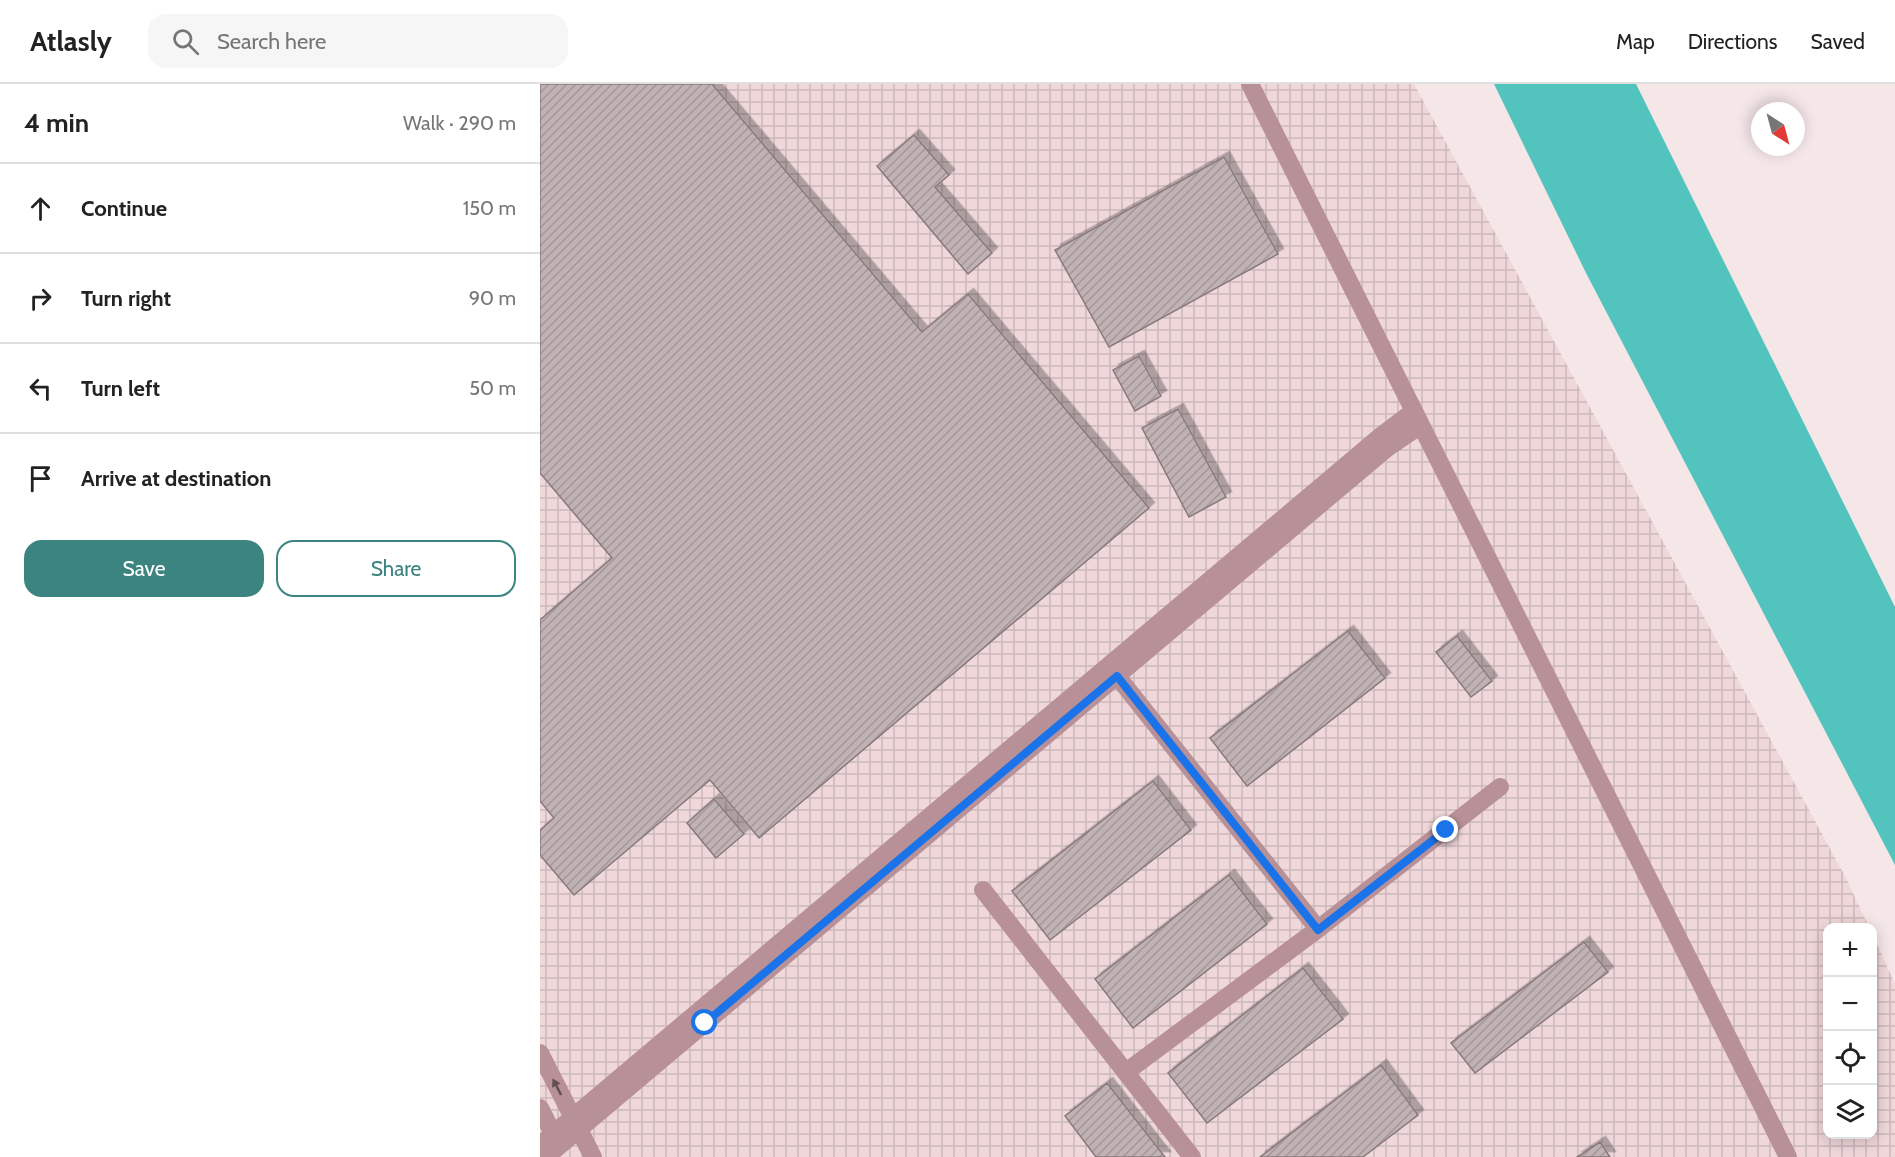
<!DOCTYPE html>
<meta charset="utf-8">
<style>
body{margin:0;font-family:Cabin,sans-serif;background:#f6f6f6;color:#222}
.controls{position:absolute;right:18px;bottom:18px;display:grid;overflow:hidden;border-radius:12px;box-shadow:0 3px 15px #0003}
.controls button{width:54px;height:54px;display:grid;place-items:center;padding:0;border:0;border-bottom:2px solid #e0e0e0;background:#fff;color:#222;font:30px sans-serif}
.compass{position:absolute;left:1211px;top:18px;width:54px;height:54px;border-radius:50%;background:#fff;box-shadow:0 3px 15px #0003;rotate:144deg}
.stop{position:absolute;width:18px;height:18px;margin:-14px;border:4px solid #1a73e8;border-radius:50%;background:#fff}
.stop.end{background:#1a73e8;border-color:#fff;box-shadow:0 2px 6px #0008}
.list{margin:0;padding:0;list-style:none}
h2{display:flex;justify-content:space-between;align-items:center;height:78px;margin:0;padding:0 24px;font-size:26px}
h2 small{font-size:20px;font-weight:400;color:#767676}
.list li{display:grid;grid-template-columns:39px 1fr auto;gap:18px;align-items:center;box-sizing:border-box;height:90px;padding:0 24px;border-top:2px solid #e0e0e0}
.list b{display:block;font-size:22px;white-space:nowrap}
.list em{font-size:20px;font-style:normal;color:#767676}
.actions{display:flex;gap:12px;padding:18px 24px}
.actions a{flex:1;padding:14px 0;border:2px solid #3c8480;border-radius:18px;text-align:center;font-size:21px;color:#3c8480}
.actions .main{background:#3c8480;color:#fff}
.icon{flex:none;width:33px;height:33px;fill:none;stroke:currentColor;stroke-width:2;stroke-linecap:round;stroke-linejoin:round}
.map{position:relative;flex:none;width:1355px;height:1073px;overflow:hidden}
header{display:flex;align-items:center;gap:36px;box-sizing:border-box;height:84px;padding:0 30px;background:#fff;border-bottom:2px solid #e0e0e0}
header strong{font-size:28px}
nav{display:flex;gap:33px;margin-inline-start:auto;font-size:21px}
.search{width:420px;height:54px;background:#f6f6f6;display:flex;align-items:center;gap:15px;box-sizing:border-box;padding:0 21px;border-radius:18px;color:#767676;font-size:22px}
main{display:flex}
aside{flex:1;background:#fff}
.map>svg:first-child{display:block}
</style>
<header>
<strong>Atlasly</strong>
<div class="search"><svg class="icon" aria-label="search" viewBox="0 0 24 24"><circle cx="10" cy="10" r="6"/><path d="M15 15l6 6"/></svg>Search here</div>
<nav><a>Map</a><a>Directions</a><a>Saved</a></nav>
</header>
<main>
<aside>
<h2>4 min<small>Walk · 290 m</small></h2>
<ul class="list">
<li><svg class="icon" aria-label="ahead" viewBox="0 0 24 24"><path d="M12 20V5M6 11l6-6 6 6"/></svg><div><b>Continue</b></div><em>150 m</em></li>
<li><svg class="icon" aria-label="right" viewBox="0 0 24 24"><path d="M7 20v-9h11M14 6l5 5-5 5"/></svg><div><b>Turn right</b></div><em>90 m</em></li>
<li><svg class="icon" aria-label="left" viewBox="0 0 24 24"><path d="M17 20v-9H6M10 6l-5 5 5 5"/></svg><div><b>Turn left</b></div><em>50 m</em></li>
<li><svg class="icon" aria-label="arrive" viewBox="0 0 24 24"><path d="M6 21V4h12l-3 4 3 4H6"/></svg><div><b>Arrive at destination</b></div></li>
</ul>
<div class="actions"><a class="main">Save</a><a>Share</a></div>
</aside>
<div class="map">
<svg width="1355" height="1073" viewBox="0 0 1355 1073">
<defs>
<pattern id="industrial-grid" width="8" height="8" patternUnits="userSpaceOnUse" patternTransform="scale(1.5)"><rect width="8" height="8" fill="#efd7da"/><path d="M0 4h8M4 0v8" fill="none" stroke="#ccb7ba"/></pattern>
<pattern id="building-hatch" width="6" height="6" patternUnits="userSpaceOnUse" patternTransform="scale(1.5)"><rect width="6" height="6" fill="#c0b1b3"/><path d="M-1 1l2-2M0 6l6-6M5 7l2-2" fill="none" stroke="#a49799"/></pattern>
<filter id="shadow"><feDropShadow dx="5.5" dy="-5.5" stdDeviation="0" flood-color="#0004"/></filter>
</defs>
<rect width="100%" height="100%" fill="#f5e6e8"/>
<path fill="url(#industrial-grid)" d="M 0,0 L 874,0 L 1306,794 L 1329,843 L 1288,844 L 1288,1050 L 1332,1050 L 1333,851 L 1355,900 L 1355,1073 L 0,1073 Z"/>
<path fill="#53c3bd" d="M 954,0 L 1096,0 L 1355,523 L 1355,781 L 1046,189 Z"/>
<path fill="url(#building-hatch)" stroke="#887a7c" stroke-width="1.5" filter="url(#shadow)" d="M 0,0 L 172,0 L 382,248 L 428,210 L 609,424 L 219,754 L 170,696 L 34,811 L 0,771 L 0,746 L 14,734 L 0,717 L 0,536 L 72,474 L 0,389 Z
M 374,51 L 409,91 L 395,103 L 452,169 L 428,190 L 337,82 Z
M 684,73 L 738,170 L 569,263 L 515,166 Z
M 599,272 L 621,312 L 595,327 L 573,286 Z
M 638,325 L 686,413 L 649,433 L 602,344 Z
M 808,547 L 845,594 L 707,702 L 670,654 Z
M 917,552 L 952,597 L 931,613 L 896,568 Z
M 613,697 L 651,746 L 510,856 L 472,807 Z
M 174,715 L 204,750 L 176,774 L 147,739 Z
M 689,791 L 727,840 L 593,944 L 555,895 Z
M 1044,858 L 1068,888 L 935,989 L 911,959 Z
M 763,884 L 803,935 L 667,1039 L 628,989 Z
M 841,981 L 878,1031 L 823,1073 L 720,1073 Z
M 567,999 L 625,1073 L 556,1073 L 525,1032 Z
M 1060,1058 L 1070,1073 L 1037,1073 Z"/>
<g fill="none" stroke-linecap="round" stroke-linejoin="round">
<path stroke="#b79197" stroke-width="18" d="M 710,0 L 1248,1073
M 577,592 L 778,845
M 443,806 L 652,1073
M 0,969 L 53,1073
M 586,988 L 778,845 L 960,703
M 0,1024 L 18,1060
M 0,1061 L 841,352 L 874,327
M 6,1073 L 847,364 L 881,341"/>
</g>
<defs><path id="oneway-solid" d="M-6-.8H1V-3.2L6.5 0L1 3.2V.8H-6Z" transform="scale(1.5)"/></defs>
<use fill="#644e52" href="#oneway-solid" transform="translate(17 1003) rotate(-117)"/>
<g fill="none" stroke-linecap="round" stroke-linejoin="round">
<path stroke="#1a73e8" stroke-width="8" d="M 165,939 L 577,592 L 778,846 L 906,746"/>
</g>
</svg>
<div class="controls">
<button>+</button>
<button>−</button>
<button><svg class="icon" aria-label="locate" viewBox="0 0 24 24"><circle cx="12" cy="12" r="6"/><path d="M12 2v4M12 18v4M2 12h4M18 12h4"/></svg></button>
<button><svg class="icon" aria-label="layers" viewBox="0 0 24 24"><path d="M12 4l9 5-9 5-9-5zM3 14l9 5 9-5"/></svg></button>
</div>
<svg class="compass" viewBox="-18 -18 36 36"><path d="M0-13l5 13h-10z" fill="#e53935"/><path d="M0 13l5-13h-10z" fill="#767676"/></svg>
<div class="stop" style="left:165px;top:939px"></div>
<div class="stop end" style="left:906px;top:746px"></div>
</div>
</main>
